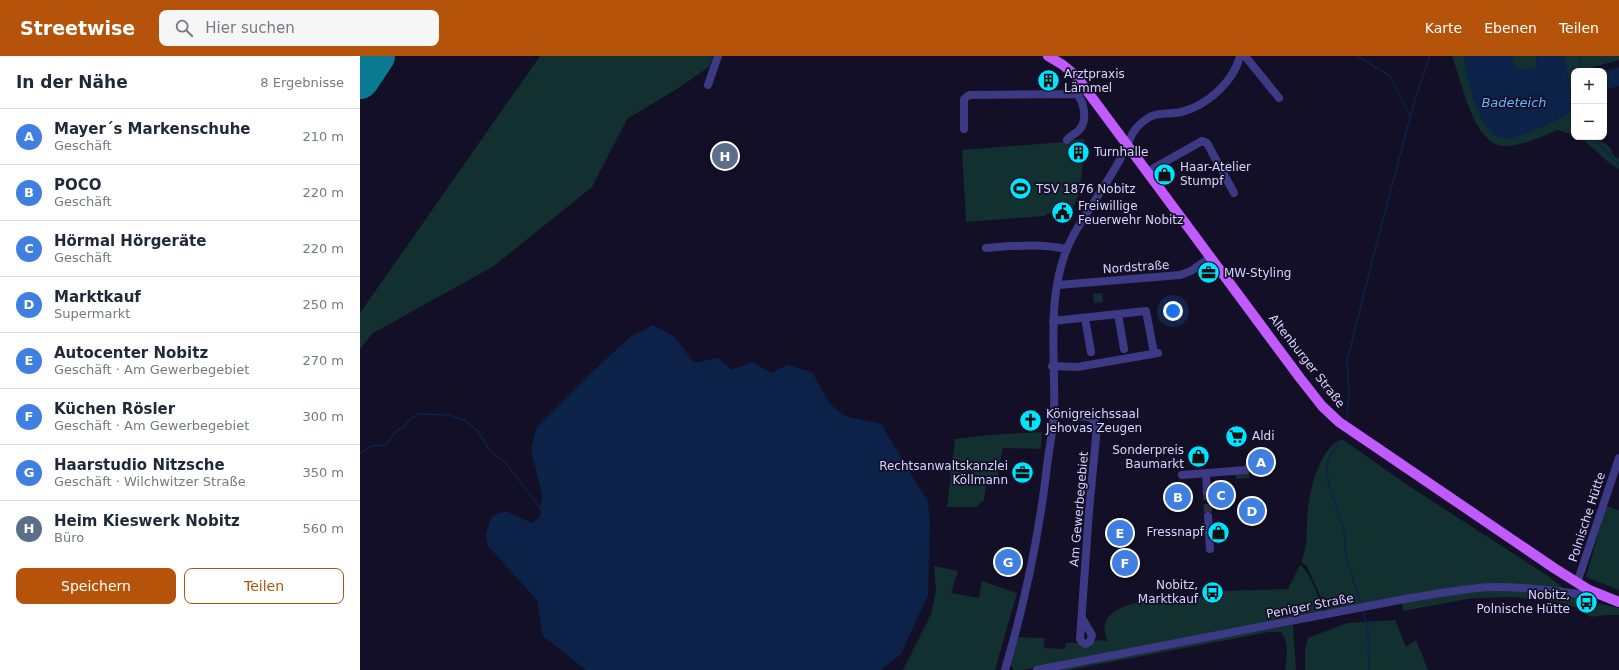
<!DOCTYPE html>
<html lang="de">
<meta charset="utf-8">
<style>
body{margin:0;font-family:"DejaVu Sans",sans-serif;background:#f6f6f7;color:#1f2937}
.controls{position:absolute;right:12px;top:12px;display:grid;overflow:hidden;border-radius:8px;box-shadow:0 1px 3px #0004}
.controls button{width:36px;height:36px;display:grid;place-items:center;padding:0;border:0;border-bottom:1px solid #e0e1e3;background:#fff;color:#1f2937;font:20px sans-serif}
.you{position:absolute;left:813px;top:255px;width:14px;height:14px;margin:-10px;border:3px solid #fff;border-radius:50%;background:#1a73e8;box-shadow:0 0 0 6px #1a73e833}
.badge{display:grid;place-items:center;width:26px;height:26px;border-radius:50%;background:#b45309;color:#fff;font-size:13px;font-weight:700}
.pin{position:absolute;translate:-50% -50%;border:2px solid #fff;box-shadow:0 1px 4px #0006}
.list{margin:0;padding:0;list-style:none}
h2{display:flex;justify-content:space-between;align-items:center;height:52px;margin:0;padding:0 16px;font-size:17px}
h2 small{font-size:13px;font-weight:400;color:#747a83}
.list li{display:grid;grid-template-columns:26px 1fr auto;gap:12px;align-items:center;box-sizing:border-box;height:56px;padding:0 16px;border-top:1px solid #e0e1e3}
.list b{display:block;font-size:15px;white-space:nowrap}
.list p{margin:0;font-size:13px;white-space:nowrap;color:#747a83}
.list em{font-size:13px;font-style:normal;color:#747a83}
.actions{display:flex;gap:8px;padding:12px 16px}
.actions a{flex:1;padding:9px 0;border:1px solid #b45309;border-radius:8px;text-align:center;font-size:14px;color:#b45309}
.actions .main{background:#b45309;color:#fff}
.icon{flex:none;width:22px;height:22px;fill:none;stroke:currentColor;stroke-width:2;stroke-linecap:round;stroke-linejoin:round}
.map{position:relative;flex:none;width:1259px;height:614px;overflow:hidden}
header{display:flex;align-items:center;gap:24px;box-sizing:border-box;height:56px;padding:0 20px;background:#b45309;color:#fff}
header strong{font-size:19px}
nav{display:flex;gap:22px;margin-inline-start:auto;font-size:14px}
.search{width:280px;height:36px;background:#f6f6f7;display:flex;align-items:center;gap:10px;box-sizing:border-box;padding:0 14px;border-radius:8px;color:#747a83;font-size:15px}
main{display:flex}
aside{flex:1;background:#fff}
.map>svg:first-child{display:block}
</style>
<header>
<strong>Streetwise</strong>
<div class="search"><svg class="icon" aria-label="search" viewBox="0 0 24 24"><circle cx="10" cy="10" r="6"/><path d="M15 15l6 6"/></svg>Hier suchen</div>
<nav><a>Karte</a><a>Ebenen</a><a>Teilen</a></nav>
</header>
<main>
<aside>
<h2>In der Nähe<small>8 Ergebnisse</small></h2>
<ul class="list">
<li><span class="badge" style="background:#3f7fe0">A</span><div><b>Mayer´s Markenschuhe</b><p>Geschäft</p></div><em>210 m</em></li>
<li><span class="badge" style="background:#3f7fe0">B</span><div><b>POCO</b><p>Geschäft</p></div><em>220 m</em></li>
<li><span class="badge" style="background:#3f7fe0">C</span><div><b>Hörmal Hörgeräte</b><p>Geschäft</p></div><em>220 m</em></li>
<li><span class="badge" style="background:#3f7fe0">D</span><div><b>Marktkauf</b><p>Supermarkt</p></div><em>250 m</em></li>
<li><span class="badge" style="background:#3f7fe0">E</span><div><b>Autocenter Nobitz</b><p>Geschäft · Am Gewerbegebiet</p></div><em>270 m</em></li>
<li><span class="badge" style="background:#3f7fe0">F</span><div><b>Küchen Rösler</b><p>Geschäft · Am Gewerbegebiet</p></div><em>300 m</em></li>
<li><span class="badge" style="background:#3f7fe0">G</span><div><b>Haarstudio Nitzsche</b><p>Geschäft · Wilchwitzer Straße</p></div><em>350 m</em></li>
<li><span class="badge" style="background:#5c6f8a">H</span><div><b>Heim Kieswerk Nobitz</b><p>Büro</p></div><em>560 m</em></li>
</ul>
<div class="actions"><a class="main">Speichern</a><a>Teilen</a></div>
</aside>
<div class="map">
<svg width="1259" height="614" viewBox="0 0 1259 614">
<rect width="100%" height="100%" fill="#130f26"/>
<path fill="#12302f" d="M 180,0 L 353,0 L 349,11 L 317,33 L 267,63 L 232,131 L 134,210 L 13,277 L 0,293 L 0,257 Z
M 1092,0 L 1104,0 L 1113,42 L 1126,70 L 1158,80 L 1183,70 L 1214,54 L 1214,79 L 1197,74 C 1181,81 1162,90 1144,90 C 1113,89 1101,22 1092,0 Z
M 1154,0 L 1176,0 L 1177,9 L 1175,13 C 1168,16 1160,15 1154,11 L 1152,4 Z
M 1205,0 L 1259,0 L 1259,4 L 1222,14 L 1221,15 L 1214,15 L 1214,39 L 1209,28 Z
M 1218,81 L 1235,81 L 1250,91 L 1253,99 L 1259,103 L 1259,113 C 1243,105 1233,89 1218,81 Z
M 724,83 L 725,87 C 722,109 723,137 711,156 L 700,151 L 697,157 L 689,157 L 684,160 L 606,166 L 602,94 L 704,86 L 705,84 Z
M 742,237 L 743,246 L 734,247 L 733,238 Z
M 682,376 L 681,393 L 643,392 L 637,423 L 627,423 L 624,444 L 616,451 L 587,451 L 595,383 L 628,379 Z
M 982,383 L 1046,428 L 1188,520 L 1227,550 L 1233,546 L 1259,552 L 1259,559 L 1246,559 L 1231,561 L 1218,552 L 1205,548 L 1192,545 L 1153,541 L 1112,542 L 1044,555 L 1040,543 L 967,555 L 947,510 L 941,506 C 950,485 945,467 949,446 C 952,426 962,390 982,383 Z
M 889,416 L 890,422 L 876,423 L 875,417 Z
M 1246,450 L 1259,454 L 1259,534 L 1226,521 Z
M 940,509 C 947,512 963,548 963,556 L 662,614 L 654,614 L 650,608 L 657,581 L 684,582 L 684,592 L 705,593 L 706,587 L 719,587 L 723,591 L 731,591 L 736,584 L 748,585 C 723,536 838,541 862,540 L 862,535 L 928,533 Z
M 574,510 L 598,515 L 591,537 L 619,542 L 622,525 L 657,537 L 635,614 L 543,614 L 571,558 L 576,535 Z
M 1035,564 L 1046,591 L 1056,584 L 1068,614 L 1010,614 L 1009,613 L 1008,614 L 945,614 L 945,594 L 948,582 L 987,567 Z
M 932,569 L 933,570 L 936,614 L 925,614 C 927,603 929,585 921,576 L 909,576 L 709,614 L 695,614 Z"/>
<path fill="#0c2248" d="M 1104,0 L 1154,0 L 1152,4 L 1154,11 L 1162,14 L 1175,13 L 1177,9 L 1176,0 L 1205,0 L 1209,28 L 1214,39 L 1214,54 C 1202,62 1154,87 1140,82 C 1119,75 1105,20 1104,0 Z
M 1259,11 L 1259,30 L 1244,34 L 1244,15 Z
M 293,269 L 315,281 L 334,307 L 358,302 L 372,314 L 392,306 L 411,317 L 427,309 L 452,316 L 470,348 L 485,360 L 521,368 L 568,446 L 570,464 L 568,539 L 541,598 L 521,614 L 226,614 L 183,580 L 177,544 L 128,490 L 126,478 L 132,460 L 146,455 L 172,467 L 180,460 L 182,438 L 171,394 L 176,372 L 231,317 L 270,281 Z"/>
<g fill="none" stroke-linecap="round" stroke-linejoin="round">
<path stroke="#0c2248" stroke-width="1.5" d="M 997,0 L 1030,20 L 1050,60
M 1219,15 L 1221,0
M 1232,81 C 1236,87 1240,89 1244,93 C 1250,99 1251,103 1259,108
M 1019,179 L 1053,50 L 1070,0
M 987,362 L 989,338 L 987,305 L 1018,182
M 980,385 L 969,402 L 967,409 L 967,417 L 969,429 L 984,475 L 986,501 L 1001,548
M 0,397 L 12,390 L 26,389 L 36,375 L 44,371 L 50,363 L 59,358 L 89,359 L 104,364 L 117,374 L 131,396 L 145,406 L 181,453
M 1003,556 L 1008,574 L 1009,612"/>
<path stroke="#0a7a92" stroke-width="38" d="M 0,24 L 16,0"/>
<path stroke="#312d47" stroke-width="8" stroke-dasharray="8 4" stroke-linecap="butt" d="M 847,436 L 848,460"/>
<path stroke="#3d3a85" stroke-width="8" d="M 885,0 L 919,42
M 348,29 L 358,0
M 604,73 L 604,43 L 609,39 L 717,38 L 724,31
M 707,84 C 710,79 716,78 719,74 C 728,65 724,46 717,38
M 787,116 L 842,85 L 847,87 L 874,137
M 626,192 C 653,190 679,187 706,193
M 698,229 L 820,219 L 831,215 L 851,201
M 758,258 L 764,293
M 725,262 L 731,296
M 693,265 L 786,255 L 794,297
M 692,310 L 717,311 L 798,297
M 694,358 L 728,361 L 734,364 L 737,371 L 729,455 L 720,583 L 722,586 L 725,588 L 730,586 L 732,579 L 722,562
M 846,418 L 847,436
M 822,419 L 886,414 L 896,403
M 848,460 L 850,493
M 1217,527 L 1259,402
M 645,614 C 665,546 679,481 687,410 C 689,393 693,375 694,358 C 696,298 684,232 714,178 C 730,150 750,124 764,96 C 772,81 769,77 785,64 C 796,55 808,59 821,56 C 847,50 874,25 880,0
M 677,614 L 1050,542 C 1077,538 1105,532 1132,531 C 1162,530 1191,535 1221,538 L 1229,534"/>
<path stroke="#c25bff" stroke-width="10" d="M 688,0 L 703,9 L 716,20 L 940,322 L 962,350 L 979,366 L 1194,512 L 1229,534 L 1259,546"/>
</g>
<defs>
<symbol id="building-disc" viewBox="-11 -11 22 22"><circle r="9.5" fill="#00e5ff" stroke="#130f26"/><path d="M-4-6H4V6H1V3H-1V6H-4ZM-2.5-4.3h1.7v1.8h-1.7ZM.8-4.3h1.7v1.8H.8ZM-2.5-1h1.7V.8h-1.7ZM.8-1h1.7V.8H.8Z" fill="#111"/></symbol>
<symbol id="shop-disc" viewBox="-11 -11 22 22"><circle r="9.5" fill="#00e5ff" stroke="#130f26"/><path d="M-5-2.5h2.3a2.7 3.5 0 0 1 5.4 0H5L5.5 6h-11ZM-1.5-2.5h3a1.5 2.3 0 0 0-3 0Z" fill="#111"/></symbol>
<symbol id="stadium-disc" viewBox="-11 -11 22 22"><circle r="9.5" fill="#00e5ff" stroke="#130f26"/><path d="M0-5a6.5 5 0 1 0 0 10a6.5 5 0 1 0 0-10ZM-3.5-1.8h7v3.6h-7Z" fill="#111"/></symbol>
<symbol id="civic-disc" viewBox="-11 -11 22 22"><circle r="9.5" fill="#00e5ff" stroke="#130f26"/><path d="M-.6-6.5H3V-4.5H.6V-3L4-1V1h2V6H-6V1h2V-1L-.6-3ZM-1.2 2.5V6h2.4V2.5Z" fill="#111"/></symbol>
<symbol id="office-disc" viewBox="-11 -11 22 22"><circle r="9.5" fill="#00e5ff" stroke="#130f26"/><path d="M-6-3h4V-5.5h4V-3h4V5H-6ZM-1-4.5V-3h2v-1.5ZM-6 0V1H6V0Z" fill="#111"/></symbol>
<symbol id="church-disc" viewBox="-11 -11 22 22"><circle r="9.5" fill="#00e5ff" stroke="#130f26"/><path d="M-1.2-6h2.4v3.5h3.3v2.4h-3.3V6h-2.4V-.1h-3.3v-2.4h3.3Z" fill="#111"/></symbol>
<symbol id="supermarket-disc" viewBox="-11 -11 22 22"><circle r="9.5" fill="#00e5ff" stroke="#130f26"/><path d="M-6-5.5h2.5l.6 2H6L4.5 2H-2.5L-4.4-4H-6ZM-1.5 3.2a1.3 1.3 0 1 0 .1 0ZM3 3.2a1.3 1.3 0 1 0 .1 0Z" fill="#111"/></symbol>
<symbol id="bus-disc" viewBox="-11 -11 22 22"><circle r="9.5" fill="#00e5ff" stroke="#130f26"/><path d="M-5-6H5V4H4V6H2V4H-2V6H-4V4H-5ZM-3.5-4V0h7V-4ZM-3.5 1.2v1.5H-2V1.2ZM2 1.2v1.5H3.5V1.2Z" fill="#111"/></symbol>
</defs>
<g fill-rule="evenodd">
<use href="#building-disc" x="676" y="12" width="25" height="25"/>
<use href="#building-disc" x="706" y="84" width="25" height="25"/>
<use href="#shop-disc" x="792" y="106" width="25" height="25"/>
<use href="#stadium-disc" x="648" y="120" width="25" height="25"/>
<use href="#civic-disc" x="690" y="144" width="25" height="25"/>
<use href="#office-disc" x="836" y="204" width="25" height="25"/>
<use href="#church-disc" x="658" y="352" width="25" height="25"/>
<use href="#supermarket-disc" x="864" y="368" width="25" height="25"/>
<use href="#shop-disc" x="826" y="388" width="25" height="25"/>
<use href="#office-disc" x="650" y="404" width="25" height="25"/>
<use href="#shop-disc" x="846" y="464" width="25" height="25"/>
<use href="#bus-disc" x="840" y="524" width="25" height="25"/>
<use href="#bus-disc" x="1214" y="534" width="25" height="25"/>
</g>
<g text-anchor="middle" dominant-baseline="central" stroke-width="3.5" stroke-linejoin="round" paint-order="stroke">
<g font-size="12" fill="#d9d4ff" stroke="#130f26" text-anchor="start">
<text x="704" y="18">Arztpraxis<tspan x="704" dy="14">Lämmel</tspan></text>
<text x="734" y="96">Turnhalle</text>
<text x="820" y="111">Haar-Atelier<tspan x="820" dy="14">Stumpf</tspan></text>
<text x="676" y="133">TSV 1876 Nobitz</text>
<text x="718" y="150">Freiwillige<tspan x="718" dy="14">Feuerwehr Nobitz</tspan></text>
<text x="864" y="217">MW-Styling</text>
<text x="686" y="358">Königreichssaal<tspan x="686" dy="14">Jehovas Zeugen</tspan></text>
<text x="892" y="380">Aldi</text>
<text x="824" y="394" text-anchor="end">Sonderpreis<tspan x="824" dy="14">Baumarkt</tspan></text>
<text x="648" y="410" text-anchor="end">Rechtsanwaltskanzlei<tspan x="648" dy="14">Köllmann</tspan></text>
<text x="844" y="476" text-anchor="end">Fressnapf</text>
<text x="838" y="529" text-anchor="end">Nobitz,<tspan x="838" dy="14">Marktkauf</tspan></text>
<text x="1210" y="539" text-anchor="end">Nobitz,<tspan x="1210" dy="14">Polnische Hütte</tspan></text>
</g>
<g font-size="12" fill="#d9d4ff" stroke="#130f26">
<text transform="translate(776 211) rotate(-4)">Nordstraße</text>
<text transform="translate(947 305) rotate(52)">Altenburger Straße</text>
<text transform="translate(719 453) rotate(-85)">Am Gewerbegebiet</text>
<text transform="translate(1227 461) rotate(-72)">Polnische Hütte</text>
<text transform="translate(950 550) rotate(-11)">Peniger Straße</text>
</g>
<g font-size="13" font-style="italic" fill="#62b6ff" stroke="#130f26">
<text x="1154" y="46">Badeteich</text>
</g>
</g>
</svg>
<div class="controls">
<button>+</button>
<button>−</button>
</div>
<div class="you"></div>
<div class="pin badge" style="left:901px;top:406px;background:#3f7fe0">A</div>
<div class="pin badge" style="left:818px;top:441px;background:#3f7fe0">B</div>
<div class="pin badge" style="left:861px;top:439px;background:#3f7fe0">C</div>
<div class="pin badge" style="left:892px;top:455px;background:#3f7fe0">D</div>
<div class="pin badge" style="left:760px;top:477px;background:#3f7fe0">E</div>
<div class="pin badge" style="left:765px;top:507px;background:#3f7fe0">F</div>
<div class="pin badge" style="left:648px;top:506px;background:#3f7fe0">G</div>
<div class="pin badge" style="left:365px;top:100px;background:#5c6f8a">H</div>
</div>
</main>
